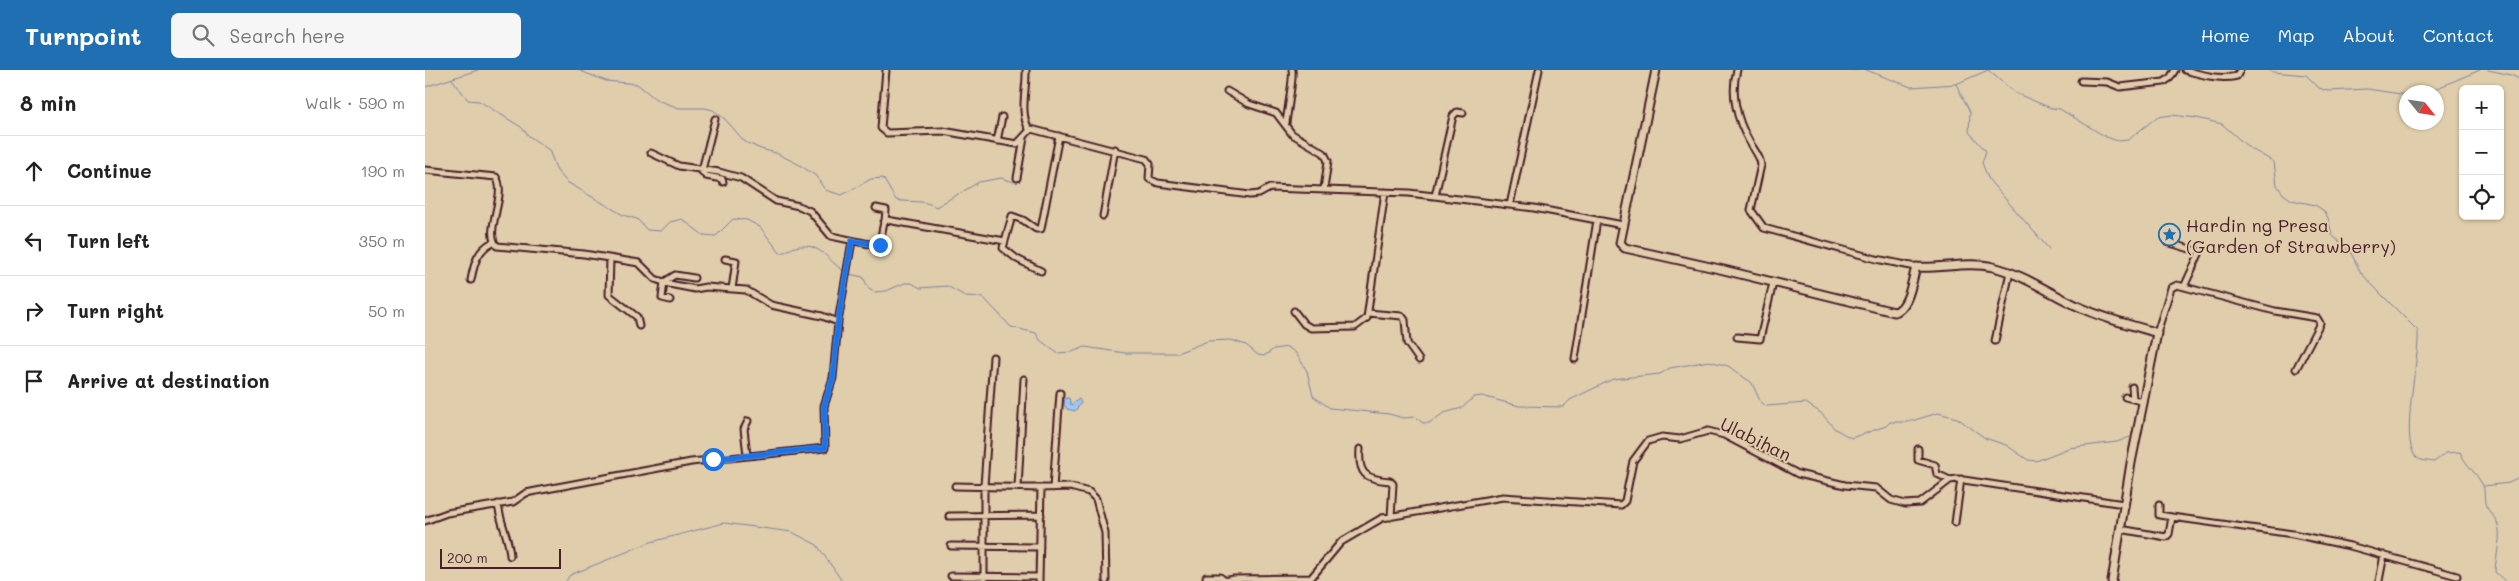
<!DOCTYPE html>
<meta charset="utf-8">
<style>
body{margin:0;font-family:Mali,sans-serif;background:#f6f6f6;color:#222}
.controls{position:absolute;right:15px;top:15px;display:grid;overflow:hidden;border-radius:8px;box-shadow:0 1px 4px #0004}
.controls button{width:45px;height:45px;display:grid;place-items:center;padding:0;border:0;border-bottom:1px solid #e0e0e0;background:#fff;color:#222;font:25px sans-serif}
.compass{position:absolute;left:1974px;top:15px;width:45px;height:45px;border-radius:50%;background:#fff;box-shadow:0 1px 4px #0004;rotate:120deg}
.scale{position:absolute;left:15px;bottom:12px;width:121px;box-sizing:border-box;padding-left:5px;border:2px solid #4a1f2b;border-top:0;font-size:14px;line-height:18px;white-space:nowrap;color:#4a1f2b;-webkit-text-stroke:4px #dfcdab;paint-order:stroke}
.stop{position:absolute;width:15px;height:15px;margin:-11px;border:4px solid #1a73e8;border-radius:50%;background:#fff}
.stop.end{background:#1a73e8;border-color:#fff;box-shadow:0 1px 5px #0008}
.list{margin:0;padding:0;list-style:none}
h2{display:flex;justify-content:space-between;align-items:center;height:65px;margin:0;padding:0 20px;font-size:21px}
h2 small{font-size:16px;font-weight:400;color:#767676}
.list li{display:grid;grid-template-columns:32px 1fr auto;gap:15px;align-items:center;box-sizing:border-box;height:70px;padding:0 20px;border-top:1px solid #e0e0e0}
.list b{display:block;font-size:19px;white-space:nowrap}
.list em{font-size:16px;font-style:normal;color:#767676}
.icon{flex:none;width:28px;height:28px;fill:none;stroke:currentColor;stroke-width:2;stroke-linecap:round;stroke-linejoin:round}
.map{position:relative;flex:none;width:2094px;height:511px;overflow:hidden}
header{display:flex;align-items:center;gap:30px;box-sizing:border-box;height:70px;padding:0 25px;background:#1f6fb2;color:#fff}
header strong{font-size:24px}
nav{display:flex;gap:28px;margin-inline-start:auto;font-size:18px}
.search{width:350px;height:45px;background:#f6f6f6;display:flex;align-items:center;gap:12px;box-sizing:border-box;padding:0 18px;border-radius:8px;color:#767676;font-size:19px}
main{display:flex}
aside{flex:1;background:#fff}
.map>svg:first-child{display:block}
</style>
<header>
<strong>Turnpoint</strong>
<div class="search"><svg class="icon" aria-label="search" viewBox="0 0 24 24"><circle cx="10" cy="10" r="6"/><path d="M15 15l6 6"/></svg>Search here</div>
<nav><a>Home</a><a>Map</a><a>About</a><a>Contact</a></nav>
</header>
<main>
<aside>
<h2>8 min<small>Walk · 590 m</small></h2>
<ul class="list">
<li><svg class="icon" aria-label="ahead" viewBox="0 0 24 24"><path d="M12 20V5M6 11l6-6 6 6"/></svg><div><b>Continue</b></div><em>190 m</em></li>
<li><svg class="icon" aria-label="left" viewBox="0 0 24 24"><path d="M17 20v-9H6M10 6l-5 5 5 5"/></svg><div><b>Turn left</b></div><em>350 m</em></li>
<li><svg class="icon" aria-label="right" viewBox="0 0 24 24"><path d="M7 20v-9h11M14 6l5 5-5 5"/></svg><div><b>Turn right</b></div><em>50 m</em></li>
<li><svg class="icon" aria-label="arrive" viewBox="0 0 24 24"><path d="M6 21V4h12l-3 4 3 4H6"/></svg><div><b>Arrive at destination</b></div></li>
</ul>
</aside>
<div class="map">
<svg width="2094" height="511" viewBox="0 0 2094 511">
<rect width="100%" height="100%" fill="#dfcdab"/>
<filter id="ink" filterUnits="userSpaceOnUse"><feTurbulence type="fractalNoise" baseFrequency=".02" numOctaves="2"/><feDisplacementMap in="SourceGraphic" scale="10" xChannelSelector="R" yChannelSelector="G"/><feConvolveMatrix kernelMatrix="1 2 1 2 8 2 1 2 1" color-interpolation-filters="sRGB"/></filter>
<g filter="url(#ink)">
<path fill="#9bc8f5" stroke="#7b84a4" d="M 640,328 L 644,328 L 646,335 L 654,329 L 656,333 L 650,341 L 642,339 L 639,335 Z"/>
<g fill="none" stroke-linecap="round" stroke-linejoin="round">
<path stroke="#7b84a4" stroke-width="1" d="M 153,0 L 181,11 L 212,14 L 232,30 L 254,38 L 280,38 L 288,40 L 300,49 L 320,72 L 336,79 L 351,83 L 373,94 L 391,106 L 400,120 L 417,125 L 446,109 L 458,108 L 471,130 C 485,133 498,129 511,137 L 554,112 L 576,108 L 589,112
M 1425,0 L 1433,0
M 1441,0 L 1486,17 L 1531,14 L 1563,0 L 1590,23 L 1626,38 L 1635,39 L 1681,67 L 1693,71 L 1703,70 L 1732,47 L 1747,45 L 1772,48 L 1797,54 L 1823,77 L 1849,92 L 1852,115 L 1858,124 L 1867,130 L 1890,135 L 1898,140 L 1903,148 L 1907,165 L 1926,183 L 1936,203 L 1955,223 L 1993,261 C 1995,289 1974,369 1991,387 C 1995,391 2003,391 2009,392 L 2021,383 L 2035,382 C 2042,397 2050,401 2057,414 C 2061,420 2058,429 2061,436 C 2064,442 2069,446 2072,452 C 2078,464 2070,489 2070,502 L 2080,511
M 1844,0 L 1848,2 L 1881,5 L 1894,18 L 1903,21 L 1942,19 L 1982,25
M 2063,0 L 2086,5 L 2094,9
M 27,9 L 43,30 L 54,31 L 96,57 L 104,66 L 124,80 L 132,101 L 142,112 L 198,145 L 212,149 L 222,160 L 236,161 L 245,152 L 257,149 L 278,165 L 291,166 L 308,149 L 322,150 L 335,157 L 355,183 C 362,182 368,176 376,176 C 396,174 404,192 419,201
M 1531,14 L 1545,42 L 1544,62 L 1561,81 L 1557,93 L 1564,110 L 1624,179
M 0,17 L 53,0
M 2003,22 L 2055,0
M 424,204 L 438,207 L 444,219 L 449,222 L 461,221 L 480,213 L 487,213 L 495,218 L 522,216 L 540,226 L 558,227 L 586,257 L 611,263 L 615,270 L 632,283 L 647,282 L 660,277 L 700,283 L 752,283 L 783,271 L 806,270 L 821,275 L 833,285 L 839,286 L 849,279 L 862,277 L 871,283 L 882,301 L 888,326 L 905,338 L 964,344 L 978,348 L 990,347 L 998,353 L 1004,353 L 1019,343 L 1037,338 L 1049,327 L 1057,326 L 1094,336 L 1138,337 L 1145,330 L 1188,309 L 1235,304 L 1245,298 L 1284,291 L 1303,296 L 1327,313 L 1335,331 L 1341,336 L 1381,333 L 1396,343 L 1410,359 L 1426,368 L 1461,356 L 1465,352 L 1483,352 L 1513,343 L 1532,348 L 1560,368 L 1581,375 L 1603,390 L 1611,391 L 1644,378 L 1692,372 L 1705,367
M 2059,416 L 2084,413 L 2094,408
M 141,511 L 145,505 L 226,472 L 299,453 L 367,462 L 392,475 L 417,511"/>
<defs>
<path id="street" d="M 461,0 L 456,58 L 462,63 L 518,61 L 592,74 L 606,59 L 721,89 L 725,94 L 724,109 L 733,113 L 825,125 L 834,124 L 845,118 L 984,123 L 1109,138 L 1198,155
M 601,0 C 602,18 594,43 604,59
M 1312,0 C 1305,23 1312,50 1324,71 C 1328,79 1335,85 1336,95 L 1326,140 L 1339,158 L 1451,189 L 1491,197
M 1760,0 C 1777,5 1795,10 1812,6 L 1815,0
M 1656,11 L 1682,12 L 1695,17 L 1739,12 L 1745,8 L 1750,0
M 802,21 L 824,34 L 851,43 L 867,64 L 899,83 L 903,91 L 899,119
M 861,53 C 862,44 869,5 867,0
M 572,71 L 577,47
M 226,83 L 254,96 L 294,102 L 316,108 L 351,131 L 374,136 L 385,141 L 406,166 L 454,176 L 459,152 L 462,150 L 580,171
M 275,99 L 281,106 L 297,109 L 298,112
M 0,100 L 71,107 C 83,124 58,162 72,176 L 159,184 L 214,193 L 230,209 L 244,214 L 270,219 L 281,217 L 321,220 L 346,235 L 397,246 L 413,252
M 277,100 L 290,49
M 592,108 L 599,68
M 1010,126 L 1028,46 L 1032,42 L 1038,43
M 1085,135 L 1114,0
M 451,138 L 461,140 L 460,151
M 678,146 L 690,79
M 1742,172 L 1775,182 L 1759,217
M 185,189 L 184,225 L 212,247 L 214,256
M 300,189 L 311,191 L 307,219
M 616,201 L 592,189 L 578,178 L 587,146 L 598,150 L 611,159 L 616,159 L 634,66
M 46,210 C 49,194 52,180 68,172
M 245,230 L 237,228 L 239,212 L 250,205 L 269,208
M 869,241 L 879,254 L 886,258 L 930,257 L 942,248 L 960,122
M 943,243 L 977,246 L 980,250 L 982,273 L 994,290
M 1732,263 L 1746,218 L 1752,215 L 1850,241 L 1892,248 L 1895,253 L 1871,299
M 1312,267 L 1335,269 L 1348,213
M 1570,271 L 1585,202
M 1150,289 L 1172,150
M 1707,317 L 1708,329 L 1719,332
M 1700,327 L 1708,329
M 935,379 C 933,404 940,409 965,411 L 968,414 L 966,447
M 1493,379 L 1493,390 L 1510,395 L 1512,404 L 1525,410
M 322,385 L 319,359 L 323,351
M 530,416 L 616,418 L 645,417 L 664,422 L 671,429 L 680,463 L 681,511
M 593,417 L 599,309
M 628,418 L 635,323
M 73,434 C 75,453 84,467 85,486
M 1734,435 L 1734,445 L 1747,447
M 524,446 L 616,445
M 0,451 L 22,443 L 88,432 L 101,423 L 111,421 L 266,392 L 400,378 L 399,336 L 408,308 L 413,252 L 427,171
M 1530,453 L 1536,409
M 1695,459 L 1741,467 L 1744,464 L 1747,447 L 1868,464 L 1925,476 L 2032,506
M 526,476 L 615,477
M 526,506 L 614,507
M 781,507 L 795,507 L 799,510
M 559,511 L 559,416 L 568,287
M 614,511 L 616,418
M 798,511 L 809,509 L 886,508 L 916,472 L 957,448 L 1078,427 L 1196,435 L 1200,431 L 1208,391 L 1223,371 L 1237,367 L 1255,369 L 1283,361 L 1299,365 L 1373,404 L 1420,415 L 1451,418 L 1466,430 L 1480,434 L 1495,433 L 1525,410 L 1532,409 L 1699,434
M 1954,511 L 1959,485"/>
<path id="secondary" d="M 1231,0 L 1195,173 L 1200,178 L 1299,200 L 1469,242 C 1484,239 1487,210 1491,197 C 1516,199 1543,191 1568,197 C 1601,205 1628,226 1659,239 C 1683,250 1708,255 1732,263 L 1706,393 L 1687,511"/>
</defs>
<use href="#street" stroke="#4a1f2b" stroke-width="9"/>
<use href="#secondary" stroke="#4a1f2b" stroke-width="11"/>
<use href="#street" stroke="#dfcdab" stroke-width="5"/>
<use href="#secondary" stroke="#dfcdab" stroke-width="7"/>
</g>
</g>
<g fill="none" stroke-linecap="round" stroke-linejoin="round" filter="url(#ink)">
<path stroke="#1a73e8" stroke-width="6" d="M 288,389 L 400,378 L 399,336 L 408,308 L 413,252 L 427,171 L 455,175"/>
</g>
<defs>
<symbol id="sight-ring" viewBox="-11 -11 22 22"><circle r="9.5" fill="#dfcdab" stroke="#1f6fb2" stroke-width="1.5"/><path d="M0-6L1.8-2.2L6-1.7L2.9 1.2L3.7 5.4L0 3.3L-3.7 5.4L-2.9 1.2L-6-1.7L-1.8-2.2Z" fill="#1f6fb2"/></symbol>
</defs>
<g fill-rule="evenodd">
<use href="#sight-ring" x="1732" y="152" width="25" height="25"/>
</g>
<g text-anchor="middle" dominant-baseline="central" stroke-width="4" stroke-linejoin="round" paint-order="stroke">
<g font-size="18" fill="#4a1f2b" stroke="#dfcdab" text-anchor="start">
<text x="1761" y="155">Hardin ng Presa<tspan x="1761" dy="21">(Garden of Strawberry)</tspan></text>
</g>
<g font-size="18" fill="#4a1f2b" stroke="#dfcdab">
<text transform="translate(1331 369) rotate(26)">Ulabihan</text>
</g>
</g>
</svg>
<div class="controls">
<button>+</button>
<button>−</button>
<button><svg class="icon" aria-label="locate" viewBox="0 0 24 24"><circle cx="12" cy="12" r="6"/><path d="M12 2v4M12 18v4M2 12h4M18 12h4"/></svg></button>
</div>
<svg class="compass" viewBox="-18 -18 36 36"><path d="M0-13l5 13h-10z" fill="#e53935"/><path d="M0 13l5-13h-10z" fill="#767676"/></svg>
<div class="scale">200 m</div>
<div class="stop" style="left:288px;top:389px"></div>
<div class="stop end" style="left:455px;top:175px"></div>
</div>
</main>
